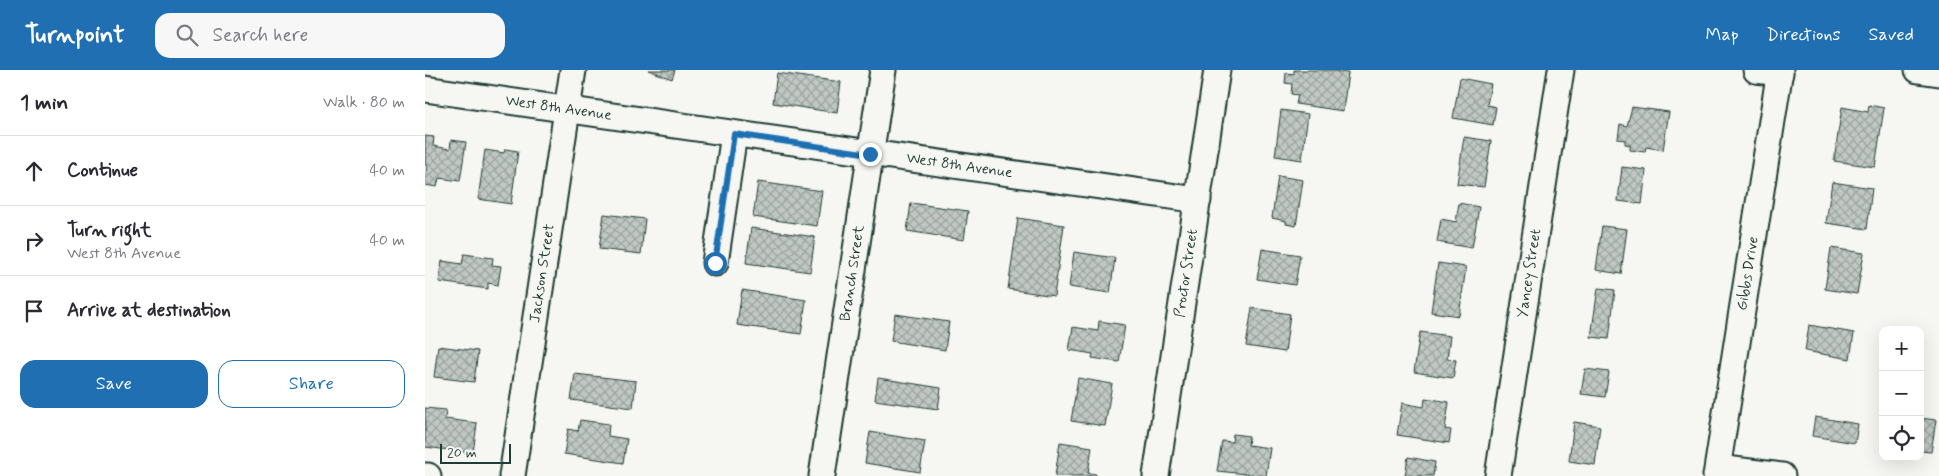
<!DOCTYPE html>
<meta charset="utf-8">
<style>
body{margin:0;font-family:Mynerve,sans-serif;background:#f7f7f7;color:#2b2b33}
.controls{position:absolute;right:15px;bottom:15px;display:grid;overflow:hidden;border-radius:10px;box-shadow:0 5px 20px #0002}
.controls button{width:45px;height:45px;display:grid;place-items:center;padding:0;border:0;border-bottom:1px solid #e1e1e2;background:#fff;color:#2b2b33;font:25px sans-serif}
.scale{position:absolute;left:15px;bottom:12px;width:71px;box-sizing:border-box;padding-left:5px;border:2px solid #1f3d34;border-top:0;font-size:14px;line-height:18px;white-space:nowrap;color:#1f3d34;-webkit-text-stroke:4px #f6f6f2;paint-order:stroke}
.stop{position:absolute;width:15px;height:15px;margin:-11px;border:4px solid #1f6fb2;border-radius:50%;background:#fff}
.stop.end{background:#1f6fb2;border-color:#fff;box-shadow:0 1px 5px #0008}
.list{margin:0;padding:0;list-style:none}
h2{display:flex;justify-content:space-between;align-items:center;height:65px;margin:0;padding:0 20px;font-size:21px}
h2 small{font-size:16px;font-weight:400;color:#7c7c81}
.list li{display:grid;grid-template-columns:32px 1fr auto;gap:15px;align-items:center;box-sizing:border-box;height:70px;padding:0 20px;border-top:1px solid #e1e1e2}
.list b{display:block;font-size:19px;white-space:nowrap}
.list p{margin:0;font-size:16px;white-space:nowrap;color:#7c7c81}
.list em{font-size:16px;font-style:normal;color:#7c7c81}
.actions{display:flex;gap:10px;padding:15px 20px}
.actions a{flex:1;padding:11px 0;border:1px solid #1f6fb2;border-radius:15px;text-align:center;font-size:18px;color:#1f6fb2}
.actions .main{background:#1f6fb2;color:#fff}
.icon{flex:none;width:28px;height:28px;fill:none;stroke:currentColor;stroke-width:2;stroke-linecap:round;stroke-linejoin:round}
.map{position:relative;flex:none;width:1514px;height:406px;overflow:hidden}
header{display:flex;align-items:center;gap:30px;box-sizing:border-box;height:70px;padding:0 25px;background:#1f6fb2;color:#fff}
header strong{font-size:24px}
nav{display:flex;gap:28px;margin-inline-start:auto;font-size:18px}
.search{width:350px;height:45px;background:#f7f7f7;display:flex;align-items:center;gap:12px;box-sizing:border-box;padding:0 18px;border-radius:15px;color:#7c7c81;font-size:19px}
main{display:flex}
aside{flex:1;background:#fff}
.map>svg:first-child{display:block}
</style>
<header>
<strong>Turnpoint</strong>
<div class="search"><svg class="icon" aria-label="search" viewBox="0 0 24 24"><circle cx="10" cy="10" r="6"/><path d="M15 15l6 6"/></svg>Search here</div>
<nav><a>Map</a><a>Directions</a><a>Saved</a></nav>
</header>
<main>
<aside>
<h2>1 min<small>Walk · 80 m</small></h2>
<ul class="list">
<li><svg class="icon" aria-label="ahead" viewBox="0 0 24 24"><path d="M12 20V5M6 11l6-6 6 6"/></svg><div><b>Continue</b></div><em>40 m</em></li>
<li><svg class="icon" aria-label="right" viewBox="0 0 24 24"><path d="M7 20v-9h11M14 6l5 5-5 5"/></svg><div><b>Turn right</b><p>West 8th Avenue</p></div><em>40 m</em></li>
<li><svg class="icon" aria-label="arrive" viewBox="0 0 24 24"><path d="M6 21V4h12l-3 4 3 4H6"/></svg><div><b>Arrive at destination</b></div></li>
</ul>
<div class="actions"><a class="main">Save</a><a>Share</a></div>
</aside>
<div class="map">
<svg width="1514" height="406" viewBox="0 0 1514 406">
<defs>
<pattern id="building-cross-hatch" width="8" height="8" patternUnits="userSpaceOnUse" patternTransform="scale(1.25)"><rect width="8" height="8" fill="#c1c8c3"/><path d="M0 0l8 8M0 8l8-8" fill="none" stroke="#9ca49f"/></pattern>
</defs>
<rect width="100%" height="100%" fill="#f6f6f2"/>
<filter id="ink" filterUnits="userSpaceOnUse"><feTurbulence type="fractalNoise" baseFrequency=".02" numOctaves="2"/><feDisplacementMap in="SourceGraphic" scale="10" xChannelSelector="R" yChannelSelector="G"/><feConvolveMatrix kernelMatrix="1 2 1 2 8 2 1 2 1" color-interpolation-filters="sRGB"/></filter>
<g filter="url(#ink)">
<path fill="url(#building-cross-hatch)" stroke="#1f3d34" d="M 223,0 L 250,0 L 247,9 Z
M 869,0 L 901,0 L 923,3 L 918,41 L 871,34 L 873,25 L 866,24 L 867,14 L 860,13 L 861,3 L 869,4 Z
M 352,3 L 416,12 L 412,43 L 348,33 Z
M 1035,8 L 1066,14 L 1062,35 L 1071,37 L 1068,55 L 1028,48 Z
M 1444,35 L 1459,38 L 1450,97 L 1409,91 L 1417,37 L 1443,42 Z
M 1207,37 L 1244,42 L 1238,80 L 1221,77 L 1220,82 L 1205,80 L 1205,75 L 1200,74 L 1200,70 L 1193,69 L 1195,54 L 1202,56 Z
M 856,40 L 883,44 L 877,90 L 850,86 Z
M 0,66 L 9,67 L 8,76 L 25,79 L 26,70 L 41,72 L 35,111 L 14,108 L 12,117 L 0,115 L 2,95 L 0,95 Z
M 1039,67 L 1066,71 L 1059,117 L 1032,114 Z
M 80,79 L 93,81 L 86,134 L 53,129 L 60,80 L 79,83 Z
M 1197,97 L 1221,100 L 1217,134 L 1193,131 Z
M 853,106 L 878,110 L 871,156 L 861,154 L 861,151 L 847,148 Z
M 333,112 L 397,121 L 392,156 L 328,147 Z
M 1407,112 L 1447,118 L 1442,159 L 1401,153 Z
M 486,133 L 543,141 L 539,170 L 482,161 Z
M 1034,133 L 1054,137 L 1047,178 L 1012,172 L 1016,149 L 1031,152 Z
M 179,144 L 220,149 L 216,184 L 174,179 Z
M 593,148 L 639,155 L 629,226 L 583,219 Z
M 1177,156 L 1202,159 L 1196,204 L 1171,200 Z
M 326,158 L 390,167 L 385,202 L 321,193 Z
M 1406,178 L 1439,183 L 1432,224 L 1400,219 Z
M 837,179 L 875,185 L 870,215 L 832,209 Z
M 649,182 L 690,188 L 685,223 L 644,217 Z
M 39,184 L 68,188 L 67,195 L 76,196 L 73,215 L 63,213 L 63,219 L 14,212 L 17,191 L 37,194 Z
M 1013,193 L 1041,197 L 1034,246 L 1006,242 Z
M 1173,218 L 1190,220 L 1184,269 L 1166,267 Z
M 317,220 L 381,230 L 376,264 L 312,255 Z
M 827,238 L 865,244 L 860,282 L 821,276 Z
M 470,244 L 524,252 L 520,280 L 466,271 Z
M 674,251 L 700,255 L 694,292 L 667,288 L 668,284 L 644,280 L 648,257 L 673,261 Z
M 1384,255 L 1429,263 L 1425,289 L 1380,281 Z
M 995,262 L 1025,266 L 1022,289 L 1031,290 L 1028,308 L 989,302 Z
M 13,276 L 53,281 L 49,312 L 9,307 Z
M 1160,299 L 1184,302 L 1180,327 L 1156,324 Z
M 150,304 L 211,311 L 208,338 L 146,330 Z
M 453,308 L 516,318 L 513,339 L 450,330 Z
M 653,308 L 687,314 L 680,356 L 646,351 Z
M 1000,328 L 1024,332 L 1020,359 L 1026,360 L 1024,373 L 972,365 L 977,333 L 999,337 Z
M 0,338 L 21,340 L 20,349 L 52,353 L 48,383 L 0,377 Z
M 1390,347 L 1433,354 L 1430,373 L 1387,366 Z
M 1495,348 L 1511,350 L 1506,382 L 1495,381 Z
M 155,350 L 184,354 L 183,366 L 202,369 L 198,393 L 139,384 L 143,359 L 153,361 Z
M 1149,352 L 1175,356 L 1170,395 L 1144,391 Z
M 445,362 L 500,371 L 495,402 L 440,393 Z
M 808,364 L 824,366 L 823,375 L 845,378 L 841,406 L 792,401 L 797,371 L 807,372 Z
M 635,372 L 667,377 L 663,403 L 671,404 L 670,406 L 630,406 Z
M 983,387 L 1010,392 L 1008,406 L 980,406 Z"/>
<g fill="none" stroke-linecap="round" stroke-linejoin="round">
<defs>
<g id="minor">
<path d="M 1331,0 L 1355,3"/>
<path d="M 1493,0 L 1514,3"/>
<path id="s1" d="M 0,19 L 773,130"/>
<path d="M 290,193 L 309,64"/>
<path d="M 1293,398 L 1357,406"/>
<path d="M 0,406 L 3,406"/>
<path id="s2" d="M 87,406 L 148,0"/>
<path id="s3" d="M 397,406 L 458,0"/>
<path id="s4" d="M 731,406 L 792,0"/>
<path id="s5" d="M 1073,406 L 1136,0"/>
<path id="s6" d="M 1291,406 L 1355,0"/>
</g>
</defs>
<use href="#minor" stroke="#1f3d34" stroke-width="29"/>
<use href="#minor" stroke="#f6f6f2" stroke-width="25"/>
</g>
</g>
<g fill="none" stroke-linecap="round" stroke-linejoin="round" filter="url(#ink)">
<path stroke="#1f6fb2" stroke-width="6" d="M 290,193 L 309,64 L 445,84"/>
</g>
<g text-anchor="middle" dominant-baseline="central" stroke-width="4.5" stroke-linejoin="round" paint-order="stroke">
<g font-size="15" fill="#1f3d34" stroke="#f6f6f2">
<text stroke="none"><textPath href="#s1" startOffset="135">West 8th Avenue</textPath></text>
<text stroke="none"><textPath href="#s1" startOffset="540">West 8th Avenue</textPath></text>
<text stroke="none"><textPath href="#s2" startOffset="205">Jackson Street</textPath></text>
<text stroke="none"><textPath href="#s3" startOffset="205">Branch Street</textPath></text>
<text stroke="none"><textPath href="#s4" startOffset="205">Proctor Street</textPath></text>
<text stroke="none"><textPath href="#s5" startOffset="205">Yancey Street</textPath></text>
<text stroke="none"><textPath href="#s6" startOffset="205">Gibbs Drive</textPath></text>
</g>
</g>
</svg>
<div class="controls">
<button>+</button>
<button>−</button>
<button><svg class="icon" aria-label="locate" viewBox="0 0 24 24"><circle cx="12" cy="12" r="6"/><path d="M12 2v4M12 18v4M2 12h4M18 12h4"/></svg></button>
</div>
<div class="scale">20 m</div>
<div class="stop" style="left:290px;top:193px"></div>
<div class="stop end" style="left:445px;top:84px"></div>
</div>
</main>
